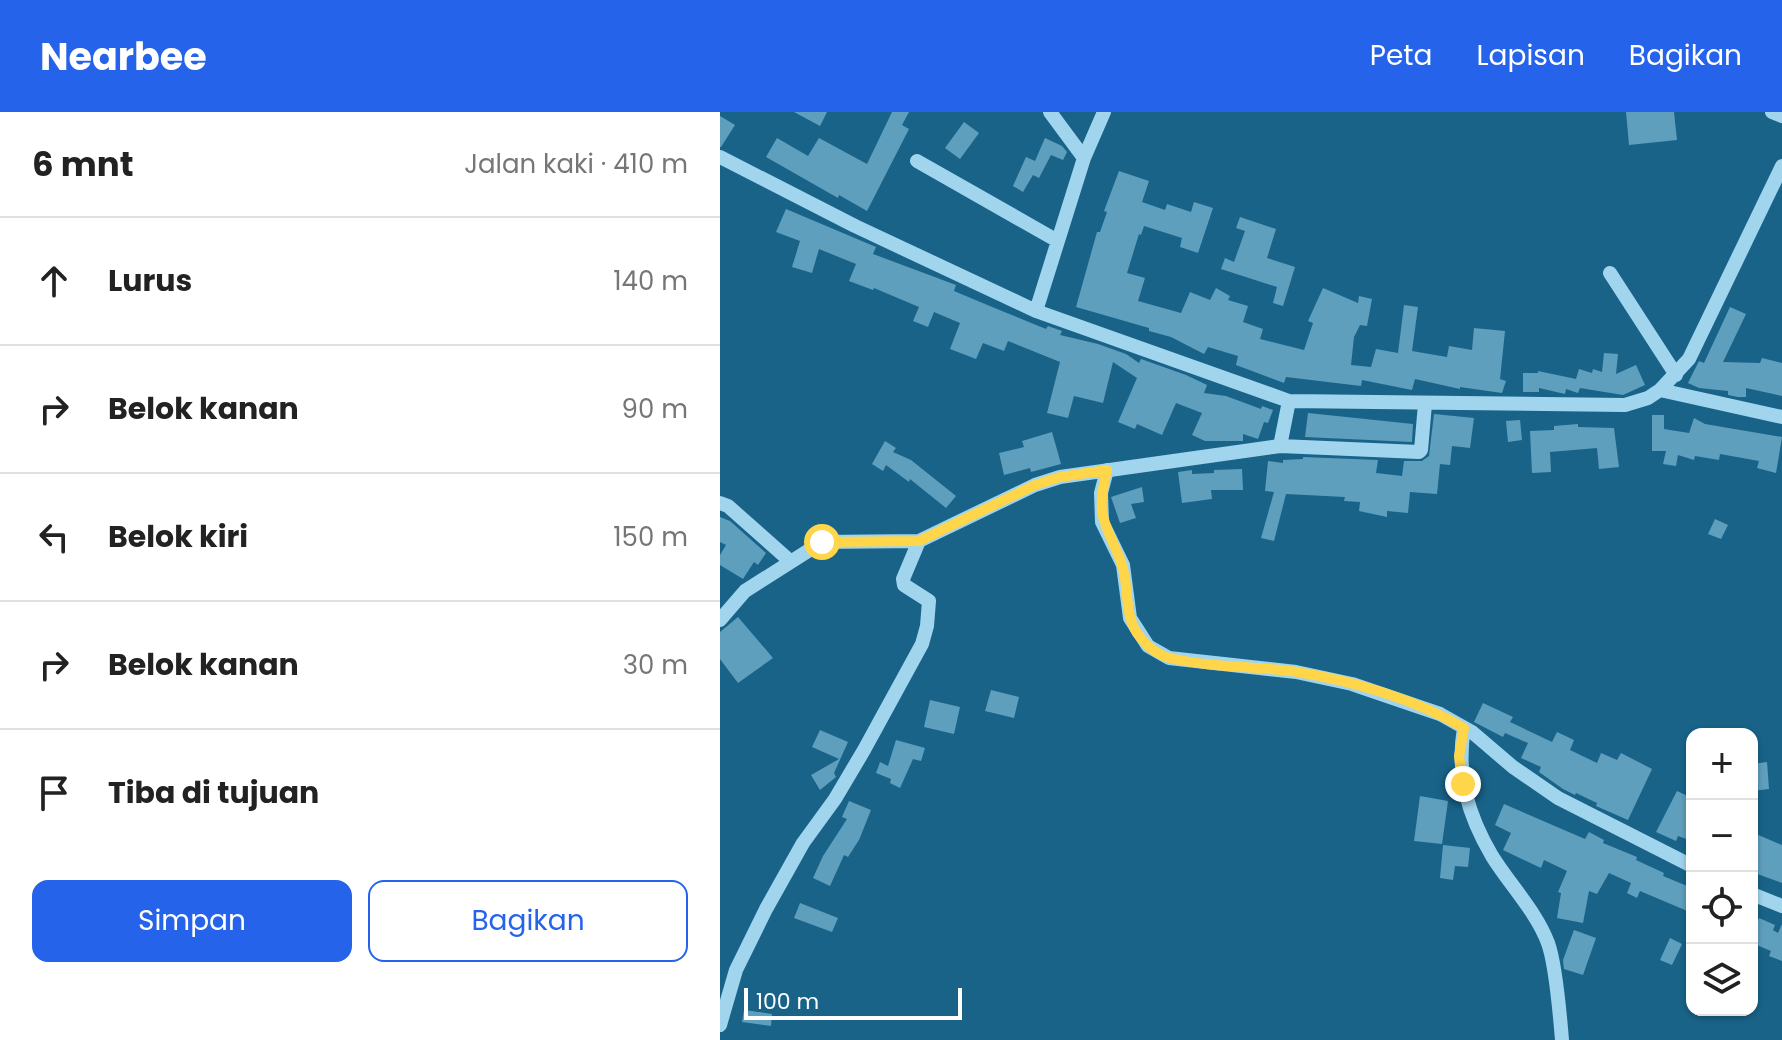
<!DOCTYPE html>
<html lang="id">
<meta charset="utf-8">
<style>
body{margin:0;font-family:Poppins,sans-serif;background:#f6f6f6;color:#222}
.controls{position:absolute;right:24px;bottom:24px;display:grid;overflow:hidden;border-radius:16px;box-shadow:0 2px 6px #0004}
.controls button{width:72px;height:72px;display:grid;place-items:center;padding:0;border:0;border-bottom:2px solid #e0e0e0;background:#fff;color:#222;font:40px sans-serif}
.scale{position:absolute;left:24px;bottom:20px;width:218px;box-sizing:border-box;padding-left:8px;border:4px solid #fff;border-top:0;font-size:22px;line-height:28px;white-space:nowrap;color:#fff;-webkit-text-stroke:6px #196389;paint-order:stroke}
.stop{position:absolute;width:24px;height:24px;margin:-18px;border:6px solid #ffd54a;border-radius:50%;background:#fff}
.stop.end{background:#ffd54a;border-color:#fff;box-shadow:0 2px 8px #0008}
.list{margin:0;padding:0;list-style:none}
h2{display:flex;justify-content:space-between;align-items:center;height:104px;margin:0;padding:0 32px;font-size:34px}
h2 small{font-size:26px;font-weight:400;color:#767676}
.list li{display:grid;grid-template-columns:52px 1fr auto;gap:24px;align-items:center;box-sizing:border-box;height:128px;padding:0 32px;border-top:2px solid #e0e0e0}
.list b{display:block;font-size:30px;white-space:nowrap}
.list em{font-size:26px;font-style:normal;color:#767676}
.actions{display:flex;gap:16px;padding:24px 32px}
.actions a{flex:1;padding:18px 0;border:2px solid #2563eb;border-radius:16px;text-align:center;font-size:28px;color:#2563eb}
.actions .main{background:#2563eb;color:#fff}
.icon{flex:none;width:44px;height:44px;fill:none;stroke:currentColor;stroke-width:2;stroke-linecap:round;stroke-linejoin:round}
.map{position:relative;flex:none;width:1062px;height:928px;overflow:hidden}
header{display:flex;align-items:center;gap:48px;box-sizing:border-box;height:112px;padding:0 40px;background:#2563eb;color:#fff}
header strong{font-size:38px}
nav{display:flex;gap:44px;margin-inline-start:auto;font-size:28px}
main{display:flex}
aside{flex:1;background:#fff}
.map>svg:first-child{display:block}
</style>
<header>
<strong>Nearbee</strong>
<nav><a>Peta</a><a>Lapisan</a><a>Bagikan</a></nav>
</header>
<main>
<aside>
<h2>6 mnt<small>Jalan kaki · 410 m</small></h2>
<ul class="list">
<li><svg class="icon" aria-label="ahead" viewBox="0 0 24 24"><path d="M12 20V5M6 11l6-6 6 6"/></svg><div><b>Lurus</b></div><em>140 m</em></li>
<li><svg class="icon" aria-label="right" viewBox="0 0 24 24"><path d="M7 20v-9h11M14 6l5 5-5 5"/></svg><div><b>Belok kanan</b></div><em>90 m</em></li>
<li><svg class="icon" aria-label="left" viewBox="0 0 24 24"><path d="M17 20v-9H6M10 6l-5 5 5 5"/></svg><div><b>Belok kiri</b></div><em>150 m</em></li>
<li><svg class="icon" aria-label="right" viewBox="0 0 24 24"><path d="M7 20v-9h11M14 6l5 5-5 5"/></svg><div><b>Belok kanan</b></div><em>30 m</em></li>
<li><svg class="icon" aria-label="arrive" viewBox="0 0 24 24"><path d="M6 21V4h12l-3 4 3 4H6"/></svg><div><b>Tiba di tujuan</b></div></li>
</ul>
<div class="actions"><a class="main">Simpan</a><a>Bagikan</a></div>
</aside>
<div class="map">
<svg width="1062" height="928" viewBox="0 0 1062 928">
<rect width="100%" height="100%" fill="#196389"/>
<path fill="#5f9fbe" d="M 74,0 L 107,0 L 100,14 Z
M 172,0 L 189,0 L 182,13 L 189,17 L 147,99 L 119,83 L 118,86 L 46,45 L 57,26 L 88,44 L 99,26 L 147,52 Z
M 906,0 L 954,0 L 957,28 L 909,33 Z
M 0,4 L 15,13 L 1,35 L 0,35 Z
M 244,10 L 259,21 L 240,47 L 225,36 Z
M 325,26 L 342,34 L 347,40 L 343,48 L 331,43 L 319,66 L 313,63 L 303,80 L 293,74 L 306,45 L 315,49 Z
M 399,59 L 429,69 L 422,90 L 445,98 L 447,92 L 471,100 L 474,90 L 493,96 L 478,141 L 460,135 L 462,126 L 424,114 L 421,123 L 419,122 L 407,161 L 425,166 L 418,189 L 461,201 L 470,180 L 490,188 L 496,176 L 510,184 L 508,188 L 528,194 L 523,210 L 543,217 L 540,227 L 584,238 L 593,211 L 588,209 L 603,176 L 638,191 L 639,184 L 652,187 L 647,214 L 640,213 L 634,225 L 631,253 L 651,255 L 656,237 L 678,241 L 684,193 L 698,195 L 692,239 L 727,245 L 729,234 L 752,238 L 754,216 L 785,219 L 780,267 L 786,269 L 782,281 L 740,275 L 740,277 L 695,267 L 692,278 L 642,268 L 641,274 L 566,265 L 564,271 L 516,253 L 518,244 L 488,235 L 484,242 L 451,225 L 429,219 L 429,216 L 356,195 L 377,120 L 380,120 L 387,100 L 384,99 Z
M 66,97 L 156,135 L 153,142 L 236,173 L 234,179 L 277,197 L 326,217 L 328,214 L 342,219 L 340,223 L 378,232 L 406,242 L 419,251 L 421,247 L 466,263 L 487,273 L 484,281 L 506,284 L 541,297 L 542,294 L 553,298 L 548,311 L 544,310 L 538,327 L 523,322 L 523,329 L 485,329 L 472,323 L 482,301 L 456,291 L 442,323 L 417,312 L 415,317 L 398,310 L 417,266 L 393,250 L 383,291 L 354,284 L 348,306 L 327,301 L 340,250 L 288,229 L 284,239 L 263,231 L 256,247 L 230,237 L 240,211 L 214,200 L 208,215 L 193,209 L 199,195 L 154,176 L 153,178 L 129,169 L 136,152 L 99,137 L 92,161 L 72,155 L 80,129 L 56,120 Z
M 520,105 L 556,117 L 547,146 L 575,155 L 563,194 L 553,191 L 557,175 L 501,157 L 505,146 L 514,150 L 525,119 L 516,116 Z
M 1010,195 L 1026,202 L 1003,250 L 1040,251 L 1042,246 L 1062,251 L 1062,284 L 1026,276 L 1026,285 L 1018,285 L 1008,283 L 1008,279 L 979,276 L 968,271 L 979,249 L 984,251 Z
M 884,241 L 898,242 L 896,262 L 916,253 L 925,273 L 903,283 L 860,276 L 858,281 L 846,277 L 845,282 L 819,276 L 819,280 L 803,280 L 803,261 L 818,261 L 818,259 L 856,267 L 859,257 L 872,261 L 873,257 L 882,260 Z
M 588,301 L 693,312 L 692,330 L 585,325 Z
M 714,302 L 754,306 L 750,336 L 732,334 L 730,353 L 720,352 L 717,382 L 690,380 L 688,401 L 667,399 L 667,405 L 639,399 L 640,390 L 624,389 L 625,385 L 566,382 L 554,429 L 541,426 L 554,380 L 545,379 L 548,349 L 563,351 L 563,348 L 583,347 L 583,345 L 658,348 L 656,361 L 682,364 L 684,349 L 702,349 L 709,344 Z
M 932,303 L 944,303 L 944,317 L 969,321 L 974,306 L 985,312 L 1062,325 L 1056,361 L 1037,356 L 1039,349 L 1000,342 L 999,348 L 975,344 L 974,348 L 958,343 L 956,354 L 943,352 L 946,339 L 932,339 Z
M 800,308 L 802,328 L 788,330 L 786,309 Z
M 858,312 L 858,315 L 894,316 L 899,355 L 879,357 L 877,336 L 830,340 L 831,360 L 812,361 L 810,319 L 834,318 L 834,314 Z
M 332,320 L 341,352 L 311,360 L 310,356 L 284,363 L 279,341 L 304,335 L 302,329 Z
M 165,329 L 176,336 L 173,340 L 191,348 L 236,384 L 226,396 L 190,367 L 189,370 L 166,353 L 163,359 L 152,352 Z
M 522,357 L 523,378 L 491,378 L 492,387 L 462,391 L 458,360 L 472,358 L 472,362 L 494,361 L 494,358 Z
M 422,375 L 424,390 L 411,392 L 416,406 L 400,411 L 391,385 Z
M 0,405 L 10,409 L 46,441 L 38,453 L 34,450 L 23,467 L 0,453 L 0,443 L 6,433 L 0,430 Z
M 995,407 L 1008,413 L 1001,427 L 988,422 Z
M 18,505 L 53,546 L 18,571 L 0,547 L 0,520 Z
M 271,578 L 299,585 L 294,606 L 265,599 Z
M 210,588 L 240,595 L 234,622 L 204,615 Z
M 763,591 L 793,605 L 790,610 L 832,630 L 837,620 L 854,628 L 850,638 L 877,651 L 881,641 L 897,648 L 901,641 L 932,657 L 908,708 L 876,694 L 877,691 L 856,681 L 855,683 L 843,677 L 819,660 L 821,655 L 801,646 L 808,631 L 785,621 L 783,625 L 754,610 Z
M 100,618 L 128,630 L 114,661 L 116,665 L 100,678 L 91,663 L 119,647 L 92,635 Z
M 176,628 L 205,636 L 201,649 L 193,647 L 180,676 L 170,671 L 171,667 L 156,661 L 160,650 L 168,654 Z
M 1047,650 L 1049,677 L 1032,679 L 1032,652 Z
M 957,679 L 972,686 L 972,729 L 958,724 L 956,729 L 936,720 Z
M 700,684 L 728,689 L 722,732 L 694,729 Z
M 129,689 L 151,698 L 139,728 L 128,745 L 124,743 L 110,774 L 93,766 L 103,744 L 127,707 L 122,705 Z
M 784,692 L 865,727 L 869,720 L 884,728 L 883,731 L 917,745 L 916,748 L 944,761 L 943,764 L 972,776 L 972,801 L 920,779 L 917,786 L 907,781 L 911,771 L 889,761 L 877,782 L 869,779 L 863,811 L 837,806 L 841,781 L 838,780 L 847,759 L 824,748 L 821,756 L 783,738 L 791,721 L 775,713 Z
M 1036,722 L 1062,733 L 1062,771 L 1032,760 L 1032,731 Z
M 723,733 L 750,736 L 748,755 L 735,754 L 733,768 L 720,766 Z
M 80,791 L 118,806 L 112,820 L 74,806 Z
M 1039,806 L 1055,813 L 1053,818 L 1058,821 L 1062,812 L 1062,849 L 1049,844 L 1051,839 L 1032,831 L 1032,822 Z
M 854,818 L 876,826 L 863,863 L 844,857 L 843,848 Z
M 950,826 L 962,832 L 952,853 L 940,848 Z
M 24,898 L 52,902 L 51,914 L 22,910 Z"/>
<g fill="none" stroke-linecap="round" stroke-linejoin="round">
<path stroke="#a1d5ed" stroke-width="14" d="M 330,0 L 364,46
M 1052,0 L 1062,4
M 0,45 L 135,114 L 316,199 L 569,289 L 905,293 L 928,286 L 940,278 L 969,247 L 1062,54
M 197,49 L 336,128
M 890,161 L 956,263
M 316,199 L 364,46 L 384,0
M 940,278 L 1062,305
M 560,334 L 699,340 L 701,338 L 705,292
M 387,358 L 381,381 L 382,410 L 403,453 L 410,506 L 428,534 L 449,546 L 576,560 L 632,572 L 720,602 L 752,620 L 793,655 L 838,686 L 972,754
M 0,391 L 8,394 L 70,449
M 0,508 L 25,479 L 102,430 L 199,429 L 315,373 L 340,365 L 560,334 L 569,289
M 744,616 C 736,663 748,703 772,744 C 790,773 816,799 828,831 C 836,853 840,904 842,928
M 1032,782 L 1062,794
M 0,913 L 16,858 L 46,797 L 83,731 L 115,687 L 144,638 L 202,532 L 207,514 L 209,489 L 184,473 L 183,467 L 199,429"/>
</g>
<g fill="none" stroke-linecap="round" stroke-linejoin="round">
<path stroke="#ffd54a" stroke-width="10" d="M 102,430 L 199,429 L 315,373 L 340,365 L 387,358 C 375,407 385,408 401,450 C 410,473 403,499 417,521 C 425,532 437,543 450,546 C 492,556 536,554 577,560 C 633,569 695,587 744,616 L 739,644 L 743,672"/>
</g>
</svg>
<div class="controls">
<button>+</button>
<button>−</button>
<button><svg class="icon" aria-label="locate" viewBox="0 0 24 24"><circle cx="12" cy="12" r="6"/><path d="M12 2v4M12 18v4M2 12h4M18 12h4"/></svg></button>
<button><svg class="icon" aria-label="layers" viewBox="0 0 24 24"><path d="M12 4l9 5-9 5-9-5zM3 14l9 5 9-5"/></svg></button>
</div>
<div class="scale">100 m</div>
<div class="stop" style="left:102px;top:430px"></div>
<div class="stop end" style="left:743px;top:672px"></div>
</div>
</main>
